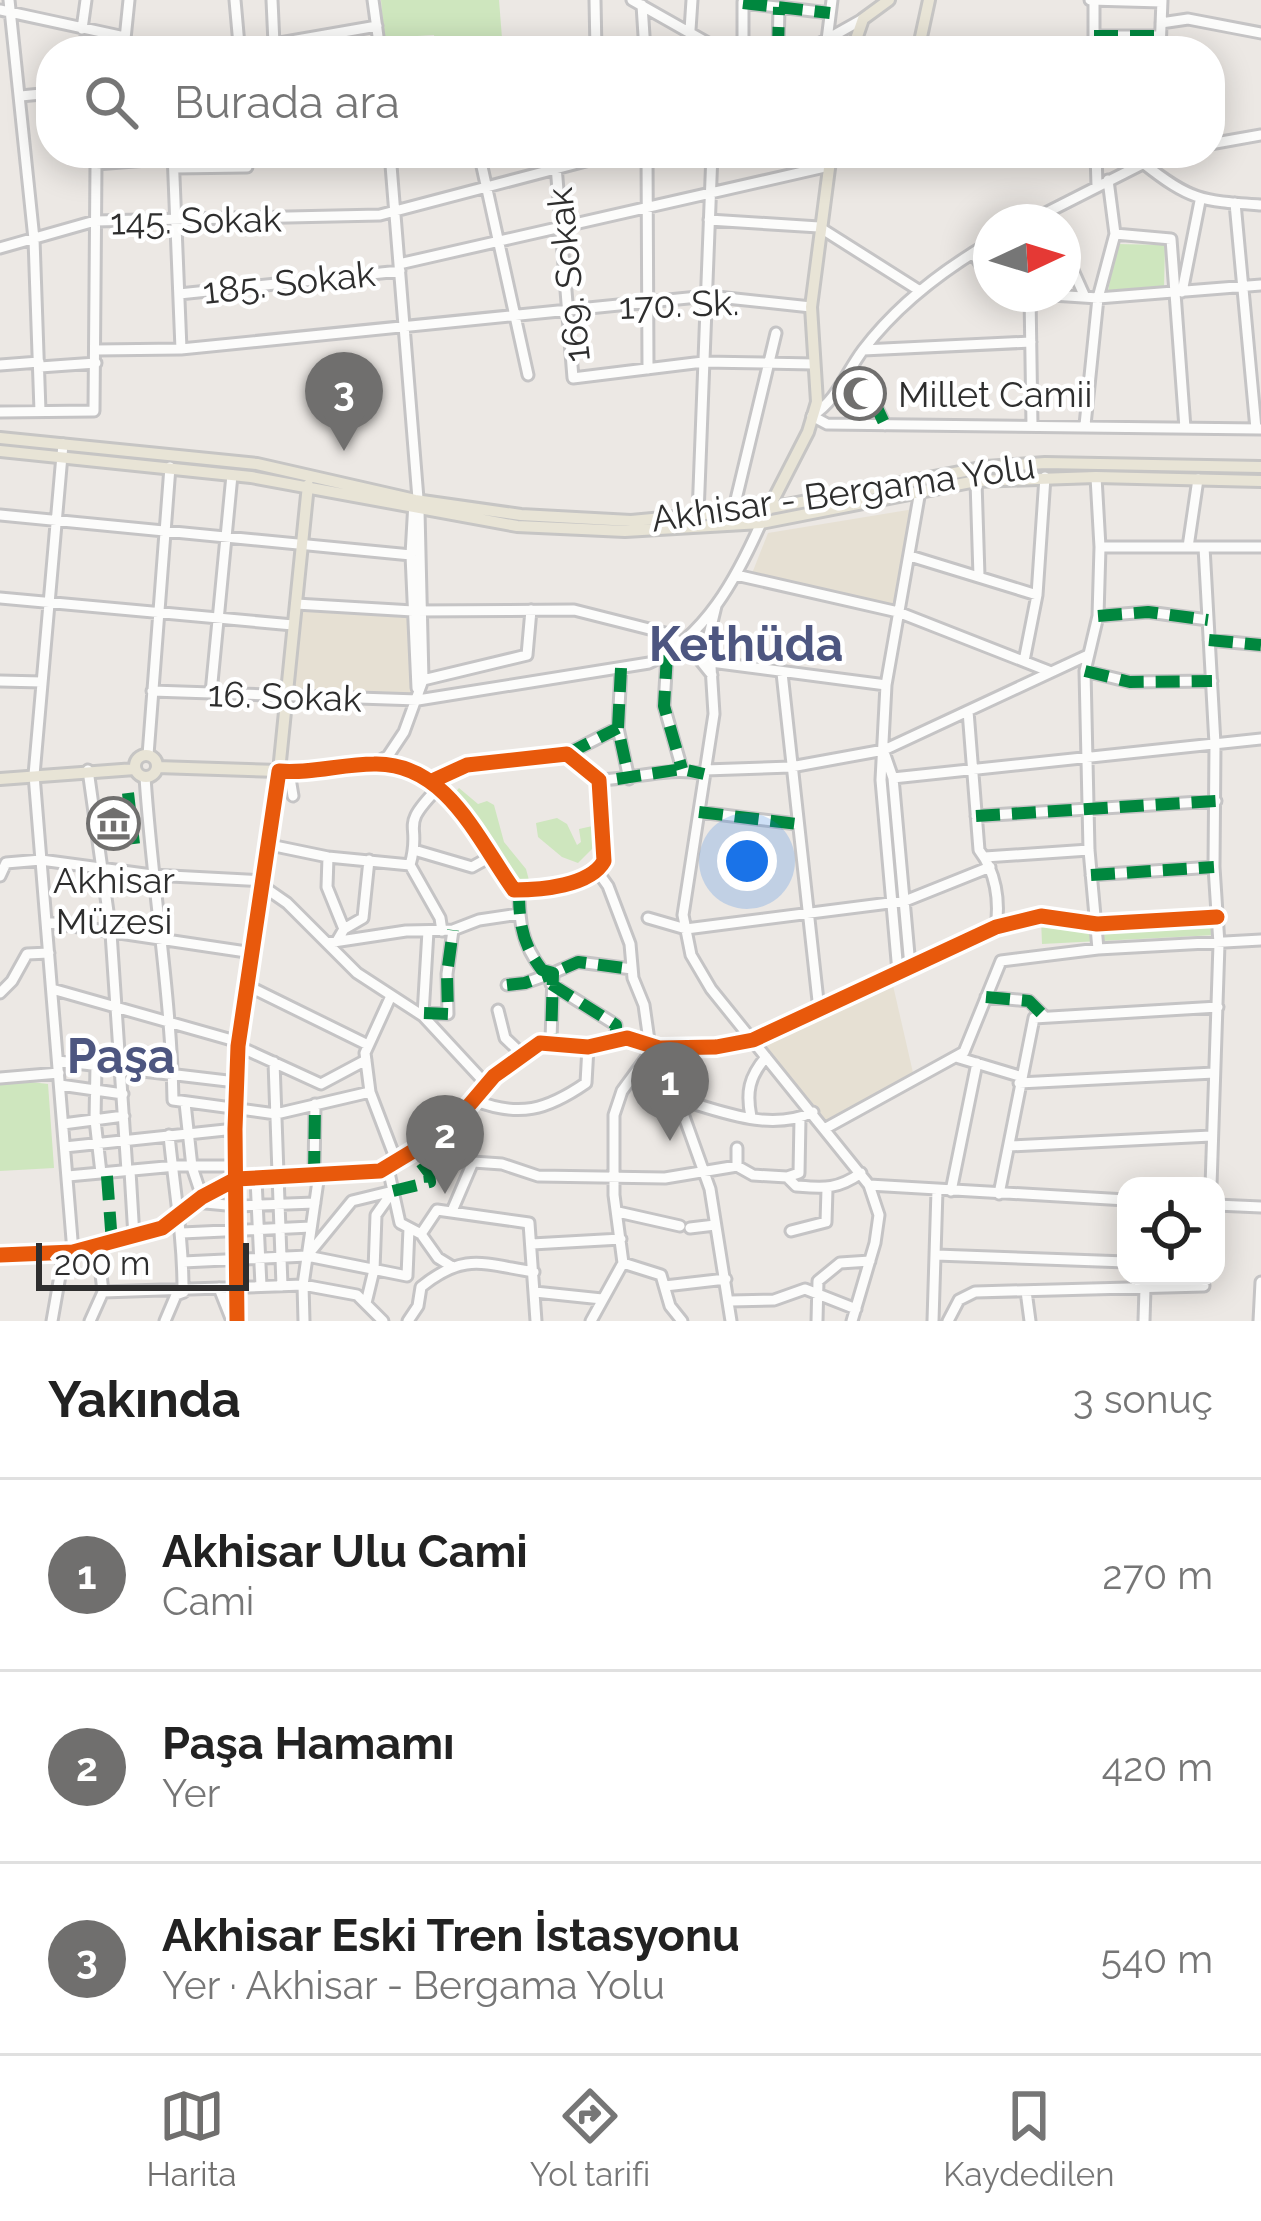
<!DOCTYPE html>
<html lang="tr">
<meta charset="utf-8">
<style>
body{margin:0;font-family:Raleway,sans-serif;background:#f2f2f2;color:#222}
.controls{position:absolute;right:36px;bottom:36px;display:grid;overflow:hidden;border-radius:24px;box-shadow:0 6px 30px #0003}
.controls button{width:108px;height:108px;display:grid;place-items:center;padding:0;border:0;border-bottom:3px solid #e0e0e0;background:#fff;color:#222;font:60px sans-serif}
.compass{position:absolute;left:973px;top:204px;width:108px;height:108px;border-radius:50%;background:#fff;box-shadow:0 6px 30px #0003;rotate:86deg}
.scale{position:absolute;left:36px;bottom:30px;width:213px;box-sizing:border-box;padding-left:12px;border:6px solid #2e2e2e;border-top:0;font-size:33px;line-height:42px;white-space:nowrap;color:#2e2e2e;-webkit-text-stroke:9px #fff;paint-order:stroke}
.you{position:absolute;left:747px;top:861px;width:42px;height:42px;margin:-30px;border:9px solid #fff;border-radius:50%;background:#1a73e8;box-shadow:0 0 0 18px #1a73e833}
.badge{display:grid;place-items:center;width:78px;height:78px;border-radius:50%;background:#706f6e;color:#fff;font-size:39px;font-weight:700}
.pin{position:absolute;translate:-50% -99px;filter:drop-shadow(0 3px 6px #0008)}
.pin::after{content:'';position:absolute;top:63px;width:42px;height:36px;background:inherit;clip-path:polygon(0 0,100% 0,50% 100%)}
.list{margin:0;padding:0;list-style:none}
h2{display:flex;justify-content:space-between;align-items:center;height:156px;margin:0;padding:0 48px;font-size:51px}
h2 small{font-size:39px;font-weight:400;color:#767676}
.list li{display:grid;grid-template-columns:78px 1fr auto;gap:36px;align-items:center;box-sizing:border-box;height:192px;padding:0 48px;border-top:3px solid #e0e0e0}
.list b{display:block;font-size:45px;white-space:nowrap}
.list p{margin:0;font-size:39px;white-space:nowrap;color:#767676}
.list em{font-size:39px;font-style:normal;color:#767676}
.icon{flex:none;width:66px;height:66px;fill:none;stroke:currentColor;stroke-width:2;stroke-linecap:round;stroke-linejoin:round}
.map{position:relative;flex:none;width:1261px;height:1321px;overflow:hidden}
.search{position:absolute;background:#fff;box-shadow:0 6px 30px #0003;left:36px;right:36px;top:36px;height:132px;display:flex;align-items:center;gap:30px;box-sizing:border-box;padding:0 42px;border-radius:48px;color:#767676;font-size:45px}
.sheet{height:732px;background:#fff}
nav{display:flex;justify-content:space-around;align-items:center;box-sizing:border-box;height:168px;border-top:3px solid #e0e0e0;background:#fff;font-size:33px;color:#767676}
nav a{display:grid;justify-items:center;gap:6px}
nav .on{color:#706f6e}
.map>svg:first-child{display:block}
</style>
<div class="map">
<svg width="1261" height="1321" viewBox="0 0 1261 1321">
<rect width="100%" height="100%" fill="#ece8e4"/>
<path fill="#e6e0d3" d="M 914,509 L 893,608 L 751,576 L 768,533 Z
M 300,610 L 409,614 L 414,697 L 290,693 Z
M 892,981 L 914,1077 L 826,1126 L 758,1042 Z"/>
<path fill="#cee6be" d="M 381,0 L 499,0 L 503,51 L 436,51 L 434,35 L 384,38 Z
M 1116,244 L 1165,245 L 1164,289 L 1108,292 Z
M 459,788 L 478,804 L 487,801 L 494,805 L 504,842 L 526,869 L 530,884 L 518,884 L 453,795 Z
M 557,818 L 567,824 L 577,845 L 581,842 L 579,829 L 597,825 L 597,844 L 578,863 L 562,857 L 538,837 L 536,823 Z
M 1041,919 L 1094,926 L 1214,920 L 1215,935 L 1042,944 Z
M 31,1082 L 48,1084 L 54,1168 L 0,1171 L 0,1083 Z"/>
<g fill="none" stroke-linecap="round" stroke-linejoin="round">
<defs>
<path id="minor" d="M 9,0 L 34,239 L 40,411
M 235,0 L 239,45
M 272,0 L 274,44
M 373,0 L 380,51
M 595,0 L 596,51
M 632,0 L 722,51
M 1090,0 L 1162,2
M 1094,0 L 1094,51
M 743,2 L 743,51
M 743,3 L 830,13
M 642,5 L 645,51
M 0,10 L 120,36 L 140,51
M 1161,23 L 1188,19 L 1261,33
M 82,29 L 86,0
M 690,30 L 692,0
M 1094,36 L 1160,36
M 125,39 L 129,0
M 827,40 L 832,0
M 169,51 L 169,46 L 274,44 L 377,26
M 778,51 L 779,7
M 806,51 L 863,19
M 1160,51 L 1162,0
M 21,96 L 51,93
M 1210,144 L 1261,135
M 173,153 L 181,349
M 301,153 L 301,156
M 479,153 L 528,375
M 555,153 L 573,378 L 703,362 L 814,364
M 647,153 L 648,369
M 987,153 L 1096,160
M 1096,153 L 1097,186
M 1143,163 C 1191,201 1202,201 1261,205
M 174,168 L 247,167 L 248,153
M 1108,180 L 1115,234
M 1235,203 L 1256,429
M 709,220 L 819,227 L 920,291
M 1028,222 L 1164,153
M 0,248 L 95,221 L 380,215 L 616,153
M 1063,248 L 1085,297
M 973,253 L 991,280
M 399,264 L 829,166
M 1182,292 L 1200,201
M 179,294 L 400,271
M 1000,294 L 1025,294
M 1030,294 L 1032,426
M 1037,294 L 1098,298 L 1261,285
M 96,350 L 181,349 L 708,296 L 811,307
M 863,350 L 1031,342
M 0,365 L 39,362
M 40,367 L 96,363
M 850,373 L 869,391 L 885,425
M 0,412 L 94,411 L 96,164 L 173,158
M 812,416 L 827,424 L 1261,429
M 812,416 C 838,399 845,374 863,350 C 897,305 943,270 991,242
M 1085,425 L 1098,298 L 1115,234 L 1171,239 L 1185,428
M 63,444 L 34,775 L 73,1252
M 1096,477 L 1100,547 L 1098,616 L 1085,671 L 1089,850 L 1098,949
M 976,481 L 979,576
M 414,502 L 411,555 L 417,688
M 733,512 L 776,333
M 0,515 L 411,555
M 698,515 L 712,153
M 1100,547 L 1261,547
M 1188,547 L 1198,479
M 1204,547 L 1215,744 L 1214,867 L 1219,944 L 1211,1186
M 910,556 L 1037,595
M 736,575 L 898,612 L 1051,672
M 0,598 L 293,625
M 296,604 L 413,611 L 574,610 L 665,633 L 691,649 L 712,675
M 716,606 L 709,635 L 714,714 L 683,915 L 691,955 L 711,989 L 869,1185 L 879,1215 L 875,1243 L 852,1321
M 1098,616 L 1148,612 L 1208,620
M 1209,640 L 1261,645
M 667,655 L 664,706 L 682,769
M 1024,661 L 1037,595 L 1045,477
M 711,662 L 886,685
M 621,668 L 618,728 L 629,779
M 1085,671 L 1130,682 L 1212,681
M 782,673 L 819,1010
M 423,680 L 527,655 L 531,610
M 0,681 L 42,682
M 152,691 L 418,700 L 649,663 C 705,638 737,577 761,523
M 211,693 L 232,475
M 968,711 L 979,850 C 996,872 1000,901 996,927
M 567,754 L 618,728
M 148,755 L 170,467
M 885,755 L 893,778 L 910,966
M 379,761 L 388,756 L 404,732 L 423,680 L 419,511 L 390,153
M 88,770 L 111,933 L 127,1171
M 705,770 L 791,767 L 884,750 L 1088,655
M 289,772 L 293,796
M 145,777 C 152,885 171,992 173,1100 L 276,1114 L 370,1092
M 893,778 L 1261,739
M 599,780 C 635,779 670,766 704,774
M 439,787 C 396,831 423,820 410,865 L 440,918 L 442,931
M 699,812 L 797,824
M 976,816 L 1216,801
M 270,845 L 328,857 L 410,865
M 414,850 L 472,867 L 490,857
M 328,857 L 327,887 L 344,929
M 985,857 L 1089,850
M 598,872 L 608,886 L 630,944 L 633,978 L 644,1005 L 653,1069 L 681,1108 L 710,1189 L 731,1321
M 1091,875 L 1214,867
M 0,876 L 6,863 L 41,860 L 152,875 L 265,881
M 264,887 L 287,903 L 357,973 L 423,1016 L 487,1085
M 519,890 C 519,923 522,944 542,970 L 553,973 L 578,962 L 632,969
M 648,918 L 686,929 L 905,901 L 990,867
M 46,922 L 253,953
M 337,941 L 344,929 L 363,918 L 369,860
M 327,943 L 406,931 L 453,930 L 479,920 L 519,914
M 898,972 L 881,780 L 886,685 L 920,491
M 551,984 L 616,1025 L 616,1041
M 507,985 L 525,983 L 553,973 L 551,1041
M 248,986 L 368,1045
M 52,989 L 239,1042
M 0,993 L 12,981 L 27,954 L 49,953
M 986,997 L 1029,1001 L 1044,1016
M 390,998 L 365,1053 L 370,1092 L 397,1163
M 498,1010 L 505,1038 L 522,1054
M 424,1013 L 448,1014 L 447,974 L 453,930
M 423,1015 L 428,931
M 238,1046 L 321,1084 L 366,1060
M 956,1057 L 1019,1076
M 58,1061 L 236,1082
M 274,1062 L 282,1286
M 96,1065 L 95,1120 L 101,1173
M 0,1078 L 59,1073
M 1019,1083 L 1214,1073
M 60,1085 L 123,1094
M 675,1098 C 718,1110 769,1133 813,1112
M 474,1100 C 519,1118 547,1110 586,1083 L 588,1047
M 185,1103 L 192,1167 L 202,1197
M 751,1117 C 746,1092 749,1077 766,1057
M 63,1124 L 124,1116
M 826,1128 L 964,1052 L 1001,961 L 1098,949 L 1261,940
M 448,1130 L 473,1162 L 502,1164 L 538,1176 L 665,1178 L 737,1166 L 753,1175 L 787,1177 L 796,1186 C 823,1188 837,1190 861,1173
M 169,1135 C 174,1187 183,1237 183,1289
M 1009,1146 L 1211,1136
M 65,1147 L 235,1129
M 737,1166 L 737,1148
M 130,1171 L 134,1237
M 314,1175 L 315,1104
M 68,1176 L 176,1166 L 236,1166
M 787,1177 L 799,1173 L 800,1118
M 256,1179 L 261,1286
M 869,1185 L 1126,1200
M 951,1191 L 977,1063
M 999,1194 L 1034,1018 L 1218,1007
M 195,1202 L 237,1206 L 315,1203
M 1216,1205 L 1261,1207
M 452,1211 L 473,1162
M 618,1212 L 680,1226
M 690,1228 L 715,1225
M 791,1231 L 826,1222 L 827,1189
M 182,1233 L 311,1227
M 421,1234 L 438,1258 L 451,1266
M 532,1244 L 621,1239
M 98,1247 L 103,1292 L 303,1285 L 357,1295 L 383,1321
M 0,1255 L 73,1252 L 162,1228 L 202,1197 L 236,1179 L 380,1171 L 448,1130 L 494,1076 L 540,1043 L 588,1047 L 627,1038 L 659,1048 L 716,1047 L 753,1040 L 996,927 L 1041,916 L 1097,924 L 1217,917
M 936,1255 L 1126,1262
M 307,1256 L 352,1201 L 393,1191 L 400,1223 L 421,1234 L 437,1210 L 529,1223 L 536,1321
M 183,1262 L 307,1256 L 407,1276 L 409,1228
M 623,1263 L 661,1275 L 670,1306 L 682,1321
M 665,1286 L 726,1279
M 219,1288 L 232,1321
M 1026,1291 L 1030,1321
M 535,1292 L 602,1299
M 730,1301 L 774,1300 L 805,1289 L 856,1309
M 366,1303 L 374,1270 L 376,1215 L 393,1191 L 388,1168
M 52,1321 L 64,1253
M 90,1321 L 103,1292
M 165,1321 L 176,1295 L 184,1292
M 237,1321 L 235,1129 L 238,1046 L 279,771 C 311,774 342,764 374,764 C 446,762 478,840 514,890 C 541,890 590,886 604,861 L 599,780 L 567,754 L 467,765 L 432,781
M 304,1321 L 303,1285 L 319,1174
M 408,1321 L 418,1306 L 421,1287 C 464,1252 483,1264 534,1272
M 591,1321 L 623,1263 L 614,1195 L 614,1115 L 622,1091 L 649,1054
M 817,1321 L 818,1281 L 840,1263 L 870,1261
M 933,1321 L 937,1190
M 948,1321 L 959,1300 L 975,1292 L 1204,1286 L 1202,1276
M 1144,1321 L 1145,1288
M 1259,1321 L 1261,1282"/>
<path id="major" d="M 852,51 L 863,19 L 889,0
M 918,51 L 929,0
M 0,438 L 257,464 L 415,500 L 521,515 L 631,521 L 770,508 L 986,467 L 1045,463 L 1261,467
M 0,451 L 251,477 L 517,526 L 625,531 L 761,523 L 976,481 L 1096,477 L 1261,481
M 768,510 L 808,432 L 817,402 L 811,307 L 831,153
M135 766a11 11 0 1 1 22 0a11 11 0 1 1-22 0Z
M 157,767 L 279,771 L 308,485
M 0,779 L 135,769"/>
</defs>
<use href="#minor" stroke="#c5c4c5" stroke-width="15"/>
<use href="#major" stroke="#c6c5c4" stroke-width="16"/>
<use href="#minor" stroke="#fcfcfb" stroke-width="9"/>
<use href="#major" stroke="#e8e4d6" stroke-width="10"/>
<path stroke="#00873e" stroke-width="12" stroke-dasharray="24 12" stroke-linecap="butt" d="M 743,3 L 830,13
M 1094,36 L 1160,36
M 778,51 L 779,7
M 1063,251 L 1064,251
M 850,373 L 869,391 L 885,425
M 1098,616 L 1148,612 L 1208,620
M 1209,640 L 1261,645
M 667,655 L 664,706 L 682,769
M 621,668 L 618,728 L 629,779
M 1085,671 L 1130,682 L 1212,681
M 567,754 L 618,728
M 617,779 L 682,769 L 704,774
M 128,793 L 134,844
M 699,812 L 797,824
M 976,816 L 1216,801
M 1091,875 L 1214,867
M 519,890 C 519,923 522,944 542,970 L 553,973 L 578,962 L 632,969
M 551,984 L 616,1025 L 616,1041
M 507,985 L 525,983 L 553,973 L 551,1041
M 986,997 L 1029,1001 L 1044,1016
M 424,1013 L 448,1014 L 447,974 L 453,930
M 314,1175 L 315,1104
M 107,1176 L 112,1243
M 393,1191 L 430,1182 L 429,1173 L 414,1153"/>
<defs>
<path id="cycleway" d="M 0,1255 L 73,1252 L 162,1228 L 202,1197 L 236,1179 L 380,1171 L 448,1130 L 494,1076 L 540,1043 L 588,1047 L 627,1038 L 659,1048 L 716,1047 L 753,1040 L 996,927 L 1041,916 L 1097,924 L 1217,917
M 237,1321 L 235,1129 L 238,1046 L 279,771 C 311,774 342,764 374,764 C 446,762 478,840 514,890 C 541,890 590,886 604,861 L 599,780 L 567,754 L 467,765 L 432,781"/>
</defs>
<use href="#cycleway" stroke="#fff" stroke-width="22"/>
<use href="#cycleway" stroke="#e8590c" stroke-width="15"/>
</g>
<defs>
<symbol id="mosque-ring" viewBox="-11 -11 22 22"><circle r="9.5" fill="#fff" stroke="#706f6e" stroke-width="1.5"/><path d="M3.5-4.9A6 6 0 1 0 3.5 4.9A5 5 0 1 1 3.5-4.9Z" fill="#706f6e"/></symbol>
<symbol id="museum-ring" viewBox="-11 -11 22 22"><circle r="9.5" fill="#fff" stroke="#706f6e" stroke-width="1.5"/><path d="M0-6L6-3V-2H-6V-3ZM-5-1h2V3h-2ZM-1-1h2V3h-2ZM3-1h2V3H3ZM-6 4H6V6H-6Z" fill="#706f6e"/></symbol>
</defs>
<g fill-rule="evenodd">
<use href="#mosque-ring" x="830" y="364" width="59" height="59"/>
<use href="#museum-ring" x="84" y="794" width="59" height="59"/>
</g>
<g text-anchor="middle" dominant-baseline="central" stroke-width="9" stroke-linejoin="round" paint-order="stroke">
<g font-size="36" fill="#2e2e2e" stroke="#fff">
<text transform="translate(196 220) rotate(-1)">145. Sokak</text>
<text transform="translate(568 275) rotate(-96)">169. Sokak</text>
<text transform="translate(289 282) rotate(-6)">185. Sokak</text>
<text transform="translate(679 304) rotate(-2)">170. Sk.</text>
<text transform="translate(843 492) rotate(-8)">Akhisar - Bergama Yolu</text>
<text transform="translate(285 696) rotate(2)">16. Sokak</text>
</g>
<g font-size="36" fill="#2e2e2e" stroke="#fff" text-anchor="start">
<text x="898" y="394">Millet Camii</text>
<text x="114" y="880" text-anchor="middle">Akhisar<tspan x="114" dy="41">Müzesi</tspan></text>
</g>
<g font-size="48" font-weight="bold" fill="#4d5680" stroke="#fff">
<text x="746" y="644">Kethüda</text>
<text x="121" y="1056">Paşa</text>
</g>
</g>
</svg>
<div class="controls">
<button><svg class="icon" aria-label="locate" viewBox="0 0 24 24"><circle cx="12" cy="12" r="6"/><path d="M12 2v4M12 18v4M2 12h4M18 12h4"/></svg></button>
</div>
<svg class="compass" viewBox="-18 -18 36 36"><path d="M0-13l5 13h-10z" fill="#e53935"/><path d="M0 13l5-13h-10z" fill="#767676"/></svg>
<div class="scale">200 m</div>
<div class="you"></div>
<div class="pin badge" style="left:670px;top:1141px">1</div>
<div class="pin badge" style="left:445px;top:1194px">2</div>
<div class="pin badge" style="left:344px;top:451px">3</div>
<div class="search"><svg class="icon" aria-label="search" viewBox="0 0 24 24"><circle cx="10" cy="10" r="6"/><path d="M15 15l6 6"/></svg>Burada ara</div>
</div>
<section class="sheet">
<h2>Yakında<small>3 sonuç</small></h2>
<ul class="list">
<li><span class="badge">1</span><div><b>Akhisar Ulu Cami</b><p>Cami</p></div><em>270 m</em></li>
<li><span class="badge">2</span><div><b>Paşa Hamamı</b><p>Yer</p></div><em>420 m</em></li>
<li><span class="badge">3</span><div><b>Akhisar Eski Tren İstasyonu</b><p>Yer · Akhisar - Bergama Yolu</p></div><em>540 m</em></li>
</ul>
</section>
<nav>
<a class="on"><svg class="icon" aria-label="map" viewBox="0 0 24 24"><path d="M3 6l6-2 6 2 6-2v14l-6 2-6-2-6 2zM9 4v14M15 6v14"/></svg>Harita</a>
<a><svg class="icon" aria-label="directions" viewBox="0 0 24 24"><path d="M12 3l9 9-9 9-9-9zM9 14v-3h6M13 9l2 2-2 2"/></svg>Yol tarifi</a>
<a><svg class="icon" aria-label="saved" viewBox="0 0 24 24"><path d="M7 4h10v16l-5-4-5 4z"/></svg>Kaydedilen</a>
</nav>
